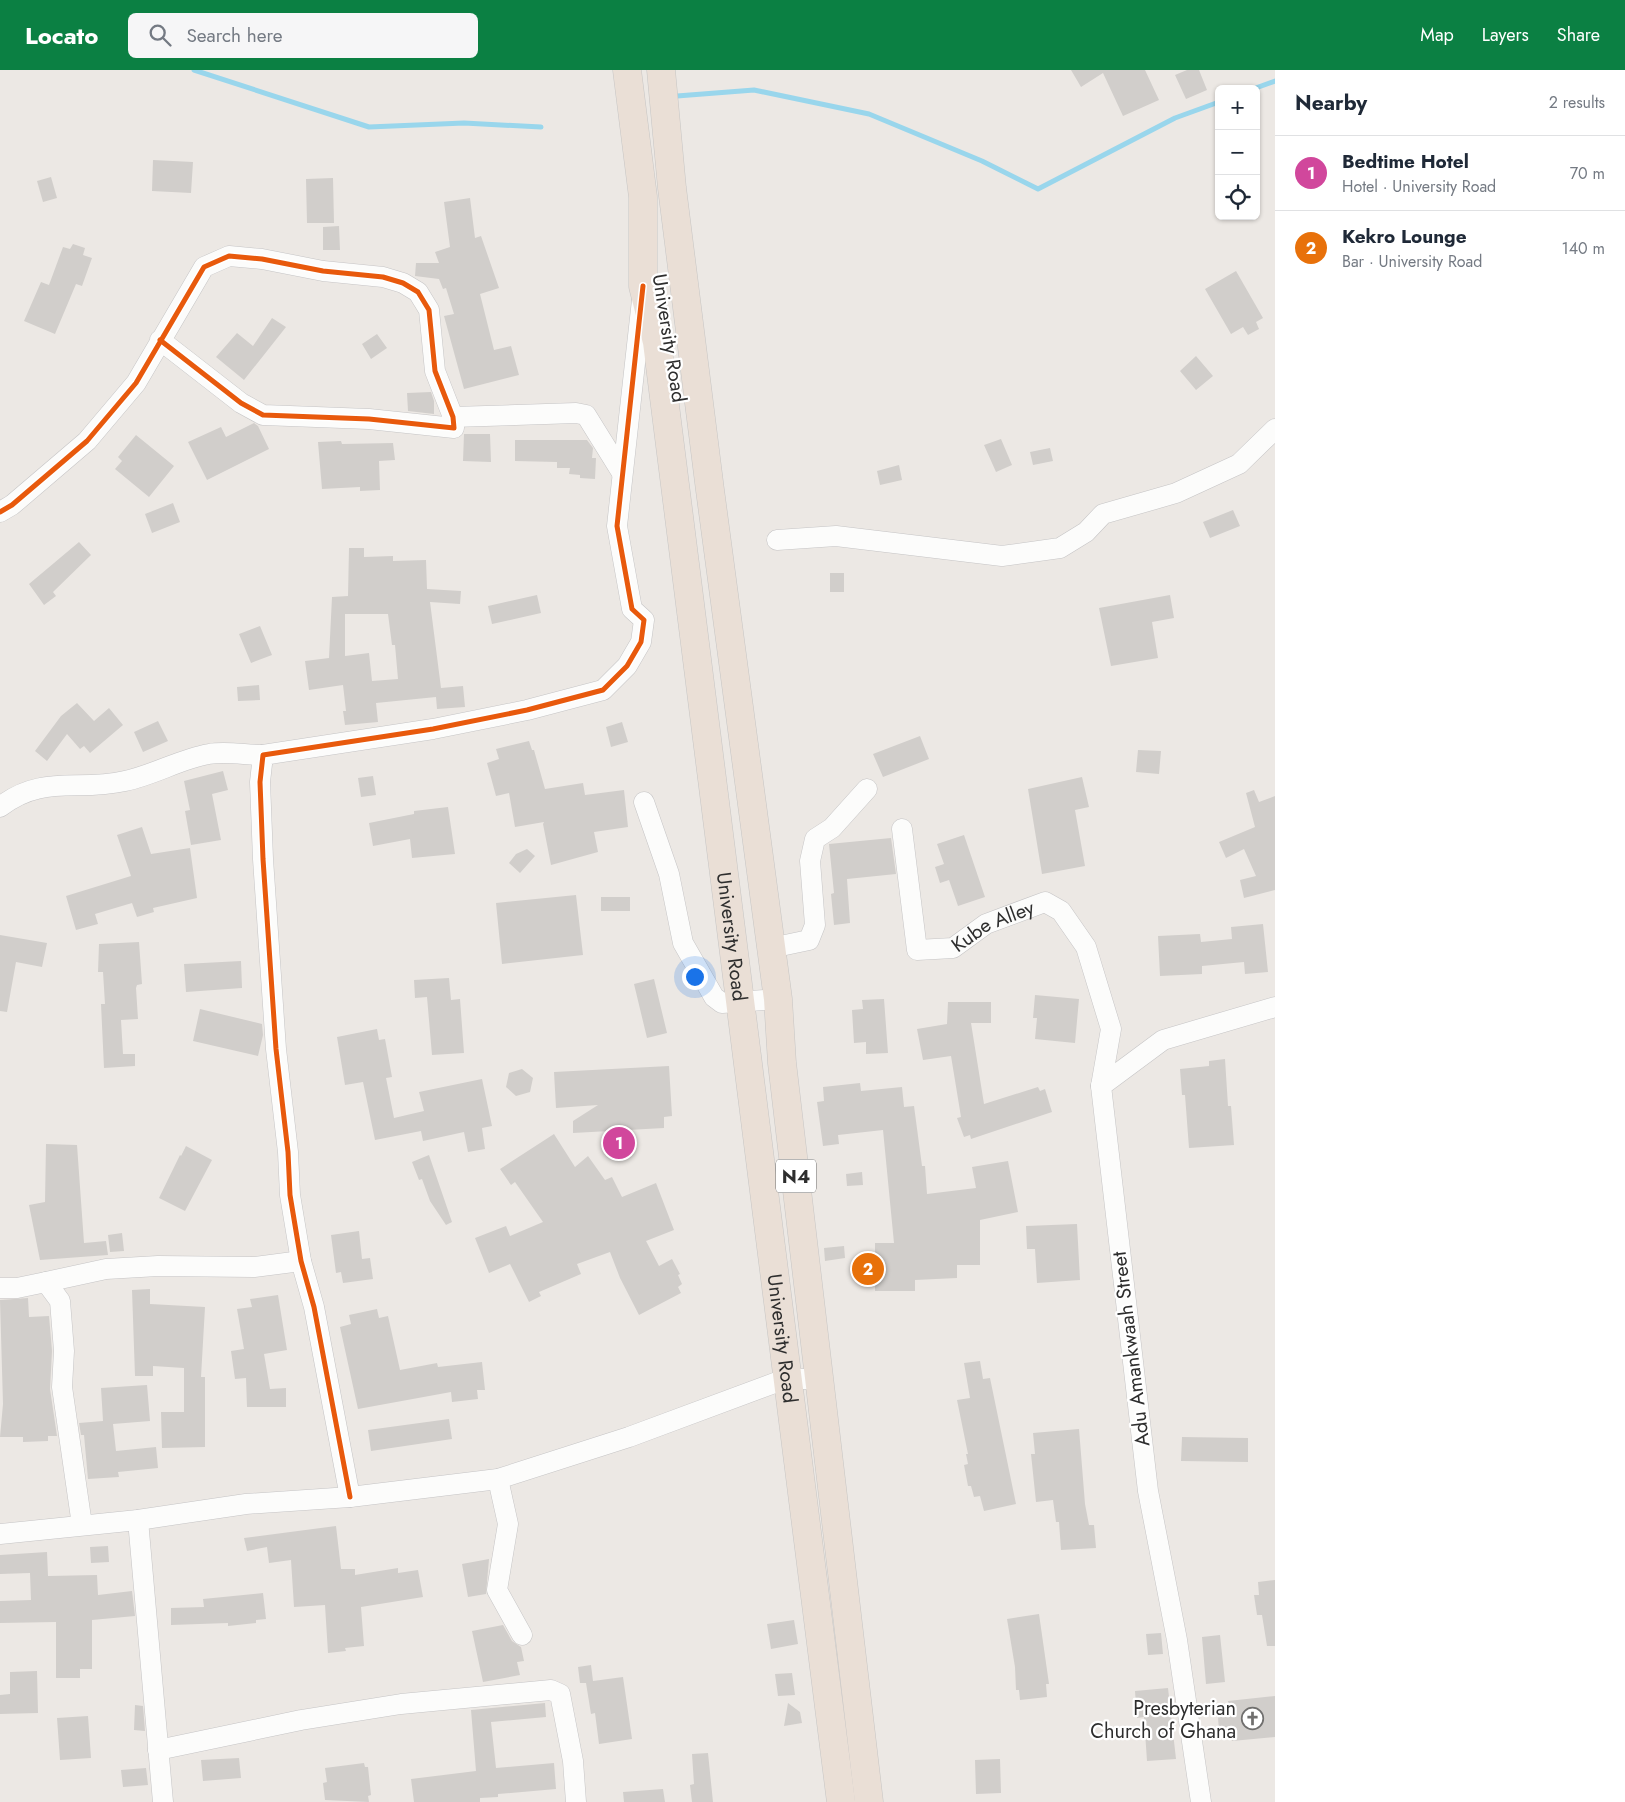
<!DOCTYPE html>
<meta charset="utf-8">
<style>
body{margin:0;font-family:Jost,sans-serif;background:#f6f6f7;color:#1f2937}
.controls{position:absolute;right:15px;top:15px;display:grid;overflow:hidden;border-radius:8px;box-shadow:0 1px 4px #0004}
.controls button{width:45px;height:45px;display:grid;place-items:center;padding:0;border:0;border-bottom:1px solid #e0e1e3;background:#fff;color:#1f2937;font:25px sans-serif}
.you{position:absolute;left:694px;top:906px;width:18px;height:18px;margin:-12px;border:4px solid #fff;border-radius:50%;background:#1a73e8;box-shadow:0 0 0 8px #1a73e833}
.badge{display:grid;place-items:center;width:32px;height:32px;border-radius:50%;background:#0b8043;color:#fff;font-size:16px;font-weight:700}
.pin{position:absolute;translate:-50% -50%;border:2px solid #fff;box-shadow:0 1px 5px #0006}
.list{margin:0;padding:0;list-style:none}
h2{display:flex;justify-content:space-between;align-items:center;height:65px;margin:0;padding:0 20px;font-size:21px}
h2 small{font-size:16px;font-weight:400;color:#747a83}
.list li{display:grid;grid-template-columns:32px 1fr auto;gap:15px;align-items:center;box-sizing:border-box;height:75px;padding:0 20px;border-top:1px solid #e0e1e3}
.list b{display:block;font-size:19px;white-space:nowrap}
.list p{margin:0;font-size:16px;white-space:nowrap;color:#747a83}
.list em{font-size:16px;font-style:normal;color:#747a83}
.icon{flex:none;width:28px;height:28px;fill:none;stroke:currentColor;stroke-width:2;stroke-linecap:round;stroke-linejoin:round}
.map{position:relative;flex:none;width:1275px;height:1732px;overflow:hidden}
header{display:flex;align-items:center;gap:30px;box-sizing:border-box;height:70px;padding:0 25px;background:#0b8043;color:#fff}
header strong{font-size:24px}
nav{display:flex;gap:28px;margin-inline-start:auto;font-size:18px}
.search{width:350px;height:45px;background:#f6f6f7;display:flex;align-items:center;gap:12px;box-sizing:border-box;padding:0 18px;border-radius:8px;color:#747a83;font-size:19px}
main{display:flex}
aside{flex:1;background:#fff}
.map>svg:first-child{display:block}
</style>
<header>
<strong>Locato</strong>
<div class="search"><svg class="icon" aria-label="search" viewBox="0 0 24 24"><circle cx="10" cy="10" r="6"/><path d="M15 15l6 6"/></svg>Search here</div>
<nav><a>Map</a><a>Layers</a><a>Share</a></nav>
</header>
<main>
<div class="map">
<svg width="1275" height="1732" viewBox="0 0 1275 1732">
<rect width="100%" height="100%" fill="#ece8e4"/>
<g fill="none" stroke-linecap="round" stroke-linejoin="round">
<path stroke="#99d6ec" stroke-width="5" d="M 194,0 L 369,57 L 464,53 L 541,57
M 1253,19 L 1275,11
M 677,26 L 754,20 L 869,44 L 982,91 L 1038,119 L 1175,48 L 1219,32"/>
</g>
<path fill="#d1cecb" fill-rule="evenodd" d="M 1071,0 L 1145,0 L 1159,30 L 1123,46 L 1103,3 L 1081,17 Z
M 1187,0 L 1199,0 L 1207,20 L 1186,29 L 1175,5 Z
M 153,90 L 193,92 L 191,123 L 152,121 Z
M 51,107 L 57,128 L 43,132 L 37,111 Z
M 333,108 L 334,153 L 307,153 L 306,109 Z
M 470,128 L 475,168 L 481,166 L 499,218 L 480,224 L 494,280 L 511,276 L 519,305 L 464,319 L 444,246 L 454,244 L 446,218 L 443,219 L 439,209 L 415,206 L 416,193 L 439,193 L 435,182 L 450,177 L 444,132 Z
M 339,156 L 340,180 L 323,180 L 323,157 Z
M 73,174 L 85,178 L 83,185 L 92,188 L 82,216 L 76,214 L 55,264 L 24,251 L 41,212 L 49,215 L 63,177 L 70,179 Z
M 1236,201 L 1263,248 L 1256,252 L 1259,259 L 1248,265 L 1243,257 L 1231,264 L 1205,219 Z
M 272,248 L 286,257 L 244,310 L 216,287 L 237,263 L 253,276 Z
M 377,264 L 387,278 L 371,289 L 362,274 Z
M 1196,286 L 1213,306 L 1196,320 L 1180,301 Z
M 431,322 L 434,331 L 434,344 L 408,341 L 407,323 Z
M 254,353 L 258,356 L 269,379 L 207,410 L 188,372 L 221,357 L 226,367 Z
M 464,364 L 490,364 L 491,392 L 463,391 Z
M 136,365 L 174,396 L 149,427 L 115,399 L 122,391 L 118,387 Z
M 1001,369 L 1012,395 L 996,402 L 984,375 Z
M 515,370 L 587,370 L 593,378 L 592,388 L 596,388 L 595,409 L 580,408 L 580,405 L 569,404 L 570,398 L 557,398 L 557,392 L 515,391 Z
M 341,371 L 342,374 L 393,373 L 395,390 L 379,391 L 380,420 L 360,421 L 360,417 L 322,419 L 318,372 Z
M 1050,378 L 1053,391 L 1033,395 L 1030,382 Z
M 899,395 L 902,410 L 880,415 L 877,401 Z
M 173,433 L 180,452 L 152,463 L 145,444 Z
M 1233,440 L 1240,456 L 1210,468 L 1203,452 Z
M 79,472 L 91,485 L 53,522 L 56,526 L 44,535 L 29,514 Z
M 349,478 L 364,478 L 364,487 L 393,486 L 393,491 L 426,490 L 427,519 L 461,521 L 460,534 L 430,532 L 441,618 L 463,616 L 465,637 L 437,639 L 436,627 L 376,633 L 378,652 L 345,655 L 343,641 L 346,641 L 343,615 L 309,620 L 305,591 L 329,588 L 332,527 L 348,526 ZM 345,544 L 388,544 L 392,575 L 395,575 L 398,609 L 372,611 L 369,583 L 345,586 Z
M 830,503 L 844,503 L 844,522 L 830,522 Z
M 537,525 L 541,543 L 492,554 L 488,536 Z
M 1170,525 L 1174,548 L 1152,552 L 1158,588 L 1111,596 L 1099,538 Z
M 260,556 L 272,585 L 251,593 L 239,564 Z
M 259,615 L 260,630 L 238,631 L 237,617 Z
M 77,633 L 94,651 L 109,638 L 123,655 L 90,683 L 84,676 L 80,679 L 67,664 L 47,691 L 35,681 L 61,646 Z
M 158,651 L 168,671 L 143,682 L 134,662 Z
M 622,652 L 628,672 L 611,677 L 606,657 Z
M 920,666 L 929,689 L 883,707 L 873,684 Z
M 529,671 L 532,680 L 534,680 L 545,719 L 583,713 L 585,725 L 624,720 L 628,757 L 594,762 L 598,782 L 551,795 L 543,754 L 544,752 L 515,757 L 509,723 L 496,726 L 487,693 L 499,689 L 496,679 Z
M 1138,680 L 1161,681 L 1159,704 L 1136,702 Z
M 223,701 L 228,720 L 212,724 L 221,770 L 191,775 L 185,741 L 190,740 L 184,711 Z
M 373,706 L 376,725 L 361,727 L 358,708 Z
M 1082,707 L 1089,737 L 1075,740 L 1085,796 L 1042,804 L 1028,719 Z
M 1254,720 L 1259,732 L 1275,726 L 1275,820 L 1244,828 L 1240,810 L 1256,806 L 1244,779 L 1226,788 L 1219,772 L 1255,757 L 1246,723 Z
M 448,737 L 455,784 L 412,788 L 410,769 L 373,776 L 369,753 L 414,744 L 414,741 Z
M 142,757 L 151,784 L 190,778 L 197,828 L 153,838 L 154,842 L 137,847 L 132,833 L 95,844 L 98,854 L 76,860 L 66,826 L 131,806 L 117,765 Z
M 964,765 L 985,827 L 958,836 L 949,810 L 940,813 L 935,797 L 944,794 L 937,774 Z
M 891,768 L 896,804 L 847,809 L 850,853 L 834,855 L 831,824 L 834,823 L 829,774 Z
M 527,779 L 535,786 L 520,803 L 509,793 L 516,784 Z
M 576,825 L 583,885 L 502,894 L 496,833 Z
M 601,827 L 630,827 L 630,841 L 601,841 Z
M 1263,854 L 1268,902 L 1245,904 L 1244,892 L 1202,896 L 1202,904 L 1160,906 L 1158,866 L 1200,864 L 1201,872 L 1232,869 L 1231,857 Z
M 0,865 L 47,873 L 42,897 L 16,892 L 7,942 L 0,941 Z
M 139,872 L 142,914 L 137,915 L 136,918 L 138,949 L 121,950 L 123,984 L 135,984 L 135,996 L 104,998 L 101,934 L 105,934 L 103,902 L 98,902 L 99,874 Z
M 241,891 L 242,918 L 186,922 L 184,894 Z
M 449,908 L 451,930 L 460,929 L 464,983 L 432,985 L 427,927 L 415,928 L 414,910 Z
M 654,909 L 667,963 L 647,968 L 634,914 Z
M 1035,925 L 1079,929 L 1075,973 L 1035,969 L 1037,948 L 1033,948 Z
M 884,929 L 888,983 L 866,984 L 866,972 L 854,973 L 852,940 L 863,939 L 862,930 Z
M 948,932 L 991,932 L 991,953 L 971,953 L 984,1034 L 1038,1017 L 1040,1021 L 1045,1019 L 1052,1042 L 971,1069 L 970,1065 L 964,1067 L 957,1048 L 961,1047 L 951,986 L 923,990 L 917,959 L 947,954 Z
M 200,939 L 262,954 L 263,965 L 258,986 L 193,971 Z
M 377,959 L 379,970 L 385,969 L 392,1007 L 386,1008 L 394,1048 L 424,1041 L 419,1022 L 482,1009 L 492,1056 L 482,1058 L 485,1079 L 468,1082 L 464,1062 L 423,1071 L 421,1061 L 375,1070 L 363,1012 L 345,1015 L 337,967 Z
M 1225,989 L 1228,1036 L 1231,1036 L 1234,1075 L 1189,1078 L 1185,1025 L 1182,1025 L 1180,999 L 1209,996 L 1209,991 Z
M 669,996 L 672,1046 L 664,1047 L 664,1058 L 573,1063 L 573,1051 L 598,1035 L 556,1038 L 554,1002 Z
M 522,999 L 533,1008 L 530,1022 L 516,1026 L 506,1017 L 509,1003 Z
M 860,1013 L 861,1021 L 902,1017 L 904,1037 L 914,1036 L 922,1096 L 925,1096 L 927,1124 L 976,1118 L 972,1097 L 1008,1091 L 1018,1142 L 980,1150 L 980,1195 L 957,1195 L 957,1208 L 915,1210 L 915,1221 L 875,1221 L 875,1173 L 894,1173 L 883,1060 L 838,1065 L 839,1074 L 823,1076 L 817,1032 L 824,1031 L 823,1017 Z
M 554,1064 L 575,1097 L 588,1086 L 605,1110 L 612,1107 L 622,1127 L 656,1113 L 674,1160 L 646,1171 L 659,1196 L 672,1189 L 680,1204 L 678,1205 L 682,1214 L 678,1217 L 681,1223 L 639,1245 L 620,1208 L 610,1182 L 577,1194 L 581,1204 L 539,1222 L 541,1226 L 529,1232 L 510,1194 L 489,1203 L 475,1168 L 506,1156 L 510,1166 L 543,1152 L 515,1112 L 511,1115 L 500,1099 Z
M 46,1074 L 77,1075 L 84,1173 L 106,1171 L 108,1185 L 40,1190 L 29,1135 L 45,1132 Z
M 186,1076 L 212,1090 L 185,1141 L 159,1128 L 180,1085 L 181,1086 Z
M 429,1085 L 452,1152 L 446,1155 L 430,1131 L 422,1109 L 419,1110 L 412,1092 Z
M 862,1102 L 863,1115 L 847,1116 L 846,1104 Z
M 1077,1154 L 1080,1210 L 1037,1213 L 1035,1179 L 1027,1179 L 1026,1156 Z
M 359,1161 L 362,1189 L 370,1188 L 373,1209 L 343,1213 L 341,1202 L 336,1203 L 331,1165 Z
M 122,1163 L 124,1181 L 110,1182 L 108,1165 Z
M 844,1176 L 845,1188 L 825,1191 L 824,1178 Z
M 150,1219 L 150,1234 L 205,1237 L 201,1307 L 205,1307 L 205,1377 L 162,1378 L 161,1342 L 184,1342 L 184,1298 L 153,1296 L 153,1306 L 135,1306 L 132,1220 Z
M 278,1225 L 287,1280 L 264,1284 L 270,1319 L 286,1318 L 286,1337 L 247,1337 L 246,1308 L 235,1309 L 231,1281 L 244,1279 L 237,1239 L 252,1237 L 250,1229 Z
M 28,1228 L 29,1247 L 49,1246 L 52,1281 L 50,1319 L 57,1366 L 48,1366 L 48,1371 L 23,1372 L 23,1367 L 0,1367 L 3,1334 L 0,1230 Z
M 377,1239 L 379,1248 L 388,1246 L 400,1300 L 437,1293 L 438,1297 L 482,1292 L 485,1320 L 477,1320 L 478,1329 L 452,1332 L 451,1322 L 358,1339 L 340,1257 L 351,1254 L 349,1245 Z
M 980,1291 L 983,1309 L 990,1308 L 1016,1434 L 984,1441 L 980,1426 L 974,1427 L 971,1416 L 968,1416 L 964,1395 L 968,1394 L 966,1384 L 968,1384 L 957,1330 L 970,1328 L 964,1293 Z
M 147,1315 L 150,1351 L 113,1354 L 116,1381 L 156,1377 L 158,1398 L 118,1402 L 119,1407 L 88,1409 L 84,1365 L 81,1365 L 79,1353 L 103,1351 L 101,1318 Z
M 449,1349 L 452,1369 L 371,1381 L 368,1360 Z
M 1079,1359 L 1085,1434 L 1089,1455 L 1094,1455 L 1096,1478 L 1061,1480 L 1059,1452 L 1056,1452 L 1053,1430 L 1036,1432 L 1031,1384 L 1035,1384 L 1033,1363 Z
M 1182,1367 L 1248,1368 L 1248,1392 L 1181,1391 Z
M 336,1456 L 341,1499 L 355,1499 L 355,1505 L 398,1498 L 398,1503 L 418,1500 L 423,1527 L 361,1537 L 364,1576 L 345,1578 L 346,1581 L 328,1583 L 325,1535 L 294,1537 L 291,1490 L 269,1493 L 267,1477 L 247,1481 L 244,1468 Z
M 108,1476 L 109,1492 L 91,1493 L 90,1477 Z
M 47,1482 L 48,1506 L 97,1505 L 98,1525 L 132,1521 L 135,1546 L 92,1550 L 92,1599 L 80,1599 L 80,1608 L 56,1608 L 56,1552 L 0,1553 L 0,1531 L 31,1530 L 30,1503 L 0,1504 L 0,1485 Z
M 489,1489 L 486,1524 L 468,1527 L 462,1494 Z
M 1275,1510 L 1275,1576 L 1267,1576 L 1262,1545 L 1257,1545 L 1254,1525 L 1259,1525 L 1258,1512 Z
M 263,1523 L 266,1549 L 256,1550 L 256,1553 L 228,1556 L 228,1553 L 171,1555 L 171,1538 L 204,1537 L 203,1529 Z
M 1039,1544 L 1049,1614 L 1046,1614 L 1047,1627 L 1020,1630 L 1019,1620 L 1016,1620 L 1015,1597 L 1007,1549 Z
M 794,1550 L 798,1574 L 771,1579 L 767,1554 Z
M 503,1555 L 512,1571 L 521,1577 L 524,1591 L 517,1592 L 520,1605 L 483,1612 L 472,1561 Z
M 1161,1563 L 1163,1584 L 1148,1585 L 1146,1564 Z
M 1220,1565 L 1225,1612 L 1206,1614 L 1202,1567 Z
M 591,1595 L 593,1611 L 623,1607 L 632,1669 L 599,1674 L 595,1643 L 591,1644 L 586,1613 L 580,1613 L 578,1597 Z
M 37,1601 L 38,1643 L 0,1644 L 0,1625 L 10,1624 L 10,1602 Z
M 792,1603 L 795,1625 L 778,1626 L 775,1604 Z
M 1168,1618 L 1176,1689 L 1147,1691 L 1144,1647 L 1137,1648 L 1135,1621 Z
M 1275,1626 L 1275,1667 L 1232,1671 L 1231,1662 L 1219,1662 L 1218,1647 L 1229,1646 L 1228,1631 Z
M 545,1633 L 546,1647 L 491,1652 L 496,1698 L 554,1693 L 556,1719 L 498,1724 L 498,1727 L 480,1728 L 480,1732 L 414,1732 L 411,1709 L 476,1701 L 471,1640 Z
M 788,1633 L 800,1642 L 802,1653 L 784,1656 Z
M 135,1635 L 143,1636 L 145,1661 L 134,1660 Z
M 88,1646 L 91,1688 L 60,1690 L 57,1648 Z
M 708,1683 L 713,1732 L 692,1732 L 690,1715 L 694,1714 L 692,1684 Z
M 239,1688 L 241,1708 L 203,1711 L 201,1690 Z
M 1000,1689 L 1001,1723 L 976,1724 L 975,1690 Z
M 364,1693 L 365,1697 L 368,1697 L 371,1725 L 368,1726 L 369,1732 L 325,1730 L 323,1713 L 327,1712 L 325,1698 Z
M 146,1698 L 148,1715 L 123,1717 L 121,1700 Z
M 663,1719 L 665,1732 L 624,1732 L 623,1722 Z"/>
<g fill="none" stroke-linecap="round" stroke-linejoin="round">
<defs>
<g id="minor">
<path d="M 453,347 L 576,343 L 586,345 L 622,403"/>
<path d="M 0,442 L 12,435 L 87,371 L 136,313 L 204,197 L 229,186 L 262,189 L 323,201 L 383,207 L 403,213 L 418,222 L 429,240 L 435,301 L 453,347 L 454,358 L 369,349 L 263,345 L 241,333 L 160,270"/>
<path d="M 777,470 L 836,466 L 1002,486 L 1060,478 L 1086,462 L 1103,444 L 1176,423 L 1239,394 L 1275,359"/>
<path d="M 644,732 L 669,804 L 683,873 L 714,927 L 722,933 L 778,929"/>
<path d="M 0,737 C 42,704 77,722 125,711 C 154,705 180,689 209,684 C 226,681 246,685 263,685"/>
<path id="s1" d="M 902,759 L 917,880 L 953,878 L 986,854 L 1045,832 L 1061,841 L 1086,877 L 1111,959 L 1101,1016"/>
<path d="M 771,878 L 809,870 L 815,855 L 810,791 L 815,769 L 832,758 L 867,719"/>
<path d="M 46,1212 L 106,1199 L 158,1196 L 254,1197 L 301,1191"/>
<path d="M 0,1218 L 17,1218 L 46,1212 L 60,1231 L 64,1281 L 62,1317 L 82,1455"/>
<path d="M 498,1409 L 508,1454 L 497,1520 L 522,1565"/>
<path d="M 350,1427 L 314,1237 L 301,1191 L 290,1125 L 288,1082 L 276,979 L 263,789 L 260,712 L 263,685 L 433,659 L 527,640 L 603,620 L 627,596 L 641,572 L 644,550 L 632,539 L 617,456 L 642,230"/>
<path d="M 138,1450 L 163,1732"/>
<path d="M 0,1464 L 138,1450 L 246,1434 L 350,1427 L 498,1409 L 629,1367 L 788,1308 L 821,1310"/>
<path d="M 158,1680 L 301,1650 L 401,1634 L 551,1620 L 560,1624 L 573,1691 L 576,1732"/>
<path d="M 1201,1732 L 1177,1570 L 1148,1421 L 1101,1016 L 1163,970 L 1275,937"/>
</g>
<g id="highway">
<path id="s2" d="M 627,0 L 643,127 L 643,216 L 657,272 L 841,1732"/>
<path d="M 661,0 L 672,118 L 710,420 L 778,929 L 782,993 L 869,1732"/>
</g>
</defs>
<use href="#minor" stroke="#c5c4c5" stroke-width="21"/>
<use href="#highway" stroke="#c6c5c4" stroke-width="29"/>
<use href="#minor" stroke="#fcfcfb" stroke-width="20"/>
<use href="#highway" stroke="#eadfd6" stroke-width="28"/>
<defs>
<path id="cycleway" d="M 0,442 L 12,435 L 87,371 L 136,313 L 204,197 L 229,186 L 262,189 L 323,201 L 383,207 L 403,213 L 418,222 L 429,240 L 435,301 L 453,347 L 454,358 L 369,349 L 263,345 L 241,333 L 160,270
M 350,1427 L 314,1237 L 301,1191 L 290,1125 L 288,1082 L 276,979 L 263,789 L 260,712 L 263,685 L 433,659 L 527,640 L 603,620 L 627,596 L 641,572 L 644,550 L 632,539 L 617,456 L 643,216"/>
</defs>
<use href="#cycleway" stroke="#fff" stroke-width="8"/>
<use href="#cycleway" stroke="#e8590c" stroke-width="5"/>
</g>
<defs>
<symbol id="church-ring" viewBox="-11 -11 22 22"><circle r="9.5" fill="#fff" stroke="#706f6e" stroke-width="1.5"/><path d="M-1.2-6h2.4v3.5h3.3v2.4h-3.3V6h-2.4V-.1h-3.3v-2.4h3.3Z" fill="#706f6e"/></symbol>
</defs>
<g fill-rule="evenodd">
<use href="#church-ring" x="1240" y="1636" width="25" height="25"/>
</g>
<g text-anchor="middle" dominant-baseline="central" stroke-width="4.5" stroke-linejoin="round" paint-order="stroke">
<rect fill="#fff" stroke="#6d6d6d" stroke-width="1" x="776" y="1089.5" width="40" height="33" rx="4"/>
<g font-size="19" font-weight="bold" fill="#2e2e2e">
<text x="796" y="1106">N4</text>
</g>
<g font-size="20" fill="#2e2e2e" stroke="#fff">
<text transform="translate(669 268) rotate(81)">University Road</text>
<text stroke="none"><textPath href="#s1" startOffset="204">Kube Alley</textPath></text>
<text stroke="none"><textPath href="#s2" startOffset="874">University Road</textPath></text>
<text stroke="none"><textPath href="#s2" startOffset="1279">University Road</textPath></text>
<text transform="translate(1131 1279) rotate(-97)">Adu Amankwaah Street</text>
</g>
<g font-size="20" fill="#2e2e2e" stroke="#fff" text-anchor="end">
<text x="1236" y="1638">Presbyterian<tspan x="1236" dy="23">Church of Ghana</tspan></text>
</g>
</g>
</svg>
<div class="controls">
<button>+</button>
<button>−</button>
<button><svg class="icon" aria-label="locate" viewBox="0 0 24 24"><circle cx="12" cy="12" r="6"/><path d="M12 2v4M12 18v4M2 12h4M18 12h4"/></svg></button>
</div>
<div class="you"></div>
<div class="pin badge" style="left:619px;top:1073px;background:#d1479c">1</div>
<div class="pin badge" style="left:868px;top:1199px;background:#e8710a">2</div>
</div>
<aside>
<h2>Nearby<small>2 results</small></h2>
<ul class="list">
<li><span class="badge" style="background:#d1479c">1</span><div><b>Bedtime Hotel</b><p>Hotel · University Road</p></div><em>70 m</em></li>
<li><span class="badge" style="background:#e8710a">2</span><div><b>Kekro Lounge</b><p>Bar · University Road</p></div><em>140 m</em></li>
</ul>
</aside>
</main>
